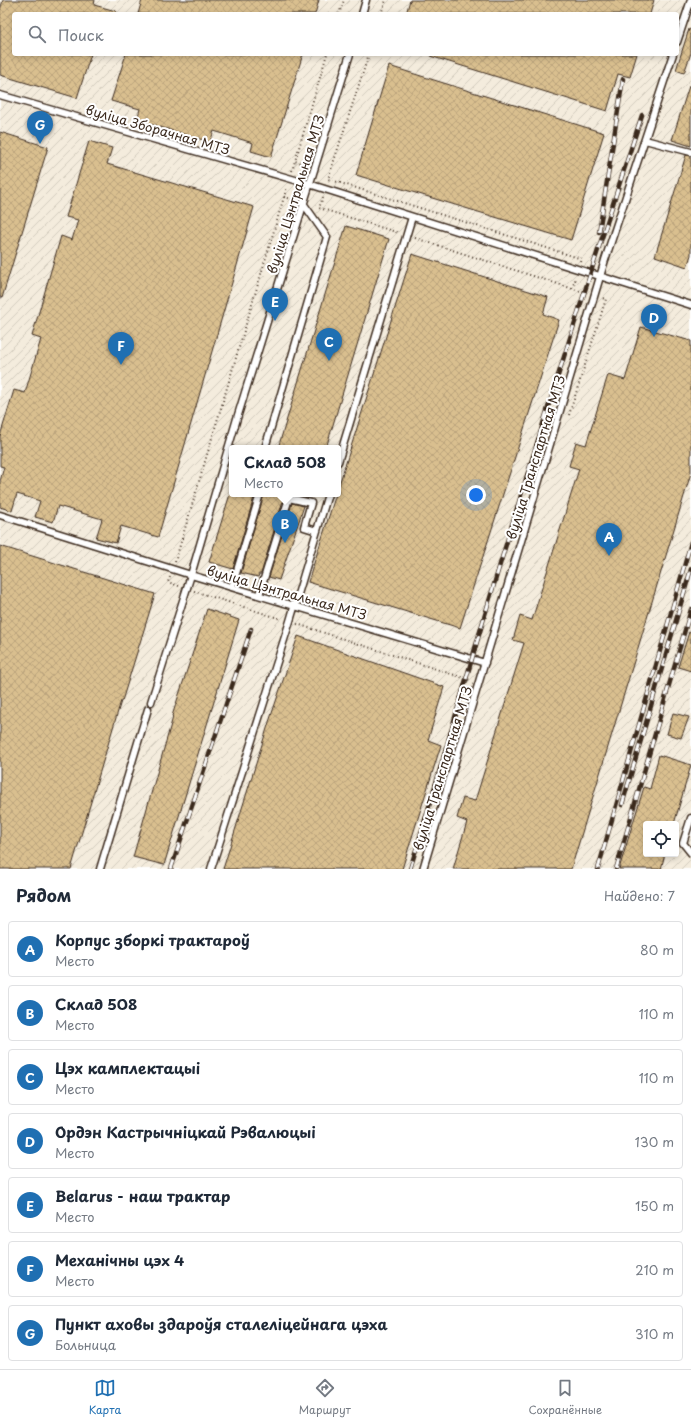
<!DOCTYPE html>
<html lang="ru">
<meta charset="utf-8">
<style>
body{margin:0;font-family:"Playpen Sans",sans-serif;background:#f2f2f3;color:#1f2937}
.controls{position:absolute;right:12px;bottom:12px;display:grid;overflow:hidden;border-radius:4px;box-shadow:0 2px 6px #0003}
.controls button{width:36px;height:36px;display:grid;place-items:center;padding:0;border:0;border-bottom:1px solid #e0e1e3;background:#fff;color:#1f2937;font:20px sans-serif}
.you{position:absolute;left:476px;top:495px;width:14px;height:14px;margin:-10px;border:3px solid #fff;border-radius:50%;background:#1a73e8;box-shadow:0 0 0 6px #1a73e833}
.badge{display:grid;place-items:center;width:26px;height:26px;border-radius:50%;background:#1f6fb2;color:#fff;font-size:13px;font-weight:700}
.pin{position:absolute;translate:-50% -33px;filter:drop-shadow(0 1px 2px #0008)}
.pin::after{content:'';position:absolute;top:21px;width:14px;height:12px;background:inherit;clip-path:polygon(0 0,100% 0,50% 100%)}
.popup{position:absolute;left:229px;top:445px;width:112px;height:52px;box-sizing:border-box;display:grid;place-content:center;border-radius:4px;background:#fff;filter:drop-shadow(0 1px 3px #0005);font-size:13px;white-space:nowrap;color:#747a83}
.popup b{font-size:15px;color:#1f2937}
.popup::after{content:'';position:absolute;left:50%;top:100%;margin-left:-8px;border:8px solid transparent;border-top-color:#fff}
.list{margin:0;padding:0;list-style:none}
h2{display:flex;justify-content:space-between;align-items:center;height:52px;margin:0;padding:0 16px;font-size:17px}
h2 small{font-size:13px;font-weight:400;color:#747a83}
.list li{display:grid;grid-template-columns:26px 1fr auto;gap:12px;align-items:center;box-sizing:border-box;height:56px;margin:0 8px 8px;padding:0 8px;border:1px solid #e0e1e3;border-radius:4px}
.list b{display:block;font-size:15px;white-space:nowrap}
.list p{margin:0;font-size:13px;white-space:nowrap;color:#747a83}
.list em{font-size:13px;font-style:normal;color:#747a83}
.icon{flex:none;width:22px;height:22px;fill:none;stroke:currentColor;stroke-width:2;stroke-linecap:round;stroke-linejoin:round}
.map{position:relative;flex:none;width:691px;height:869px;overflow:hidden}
.search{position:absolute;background:#fff;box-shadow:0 2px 6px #0003;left:12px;right:12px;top:12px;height:44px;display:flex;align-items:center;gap:10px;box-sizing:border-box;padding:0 14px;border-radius:4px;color:#747a83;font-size:15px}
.sheet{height:500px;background:#fff}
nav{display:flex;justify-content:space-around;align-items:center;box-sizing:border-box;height:56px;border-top:1px solid #e0e1e3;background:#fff;font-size:11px;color:#747a83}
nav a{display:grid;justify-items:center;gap:2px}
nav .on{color:#1f6fb2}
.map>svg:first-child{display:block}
</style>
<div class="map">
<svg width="691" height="869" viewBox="0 0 691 869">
<defs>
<pattern id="industrial-furrows" width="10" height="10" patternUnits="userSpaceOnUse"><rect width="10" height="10" fill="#f4ecdd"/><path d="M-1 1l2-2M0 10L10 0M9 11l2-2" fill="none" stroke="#d2cbbd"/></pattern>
<pattern id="building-cross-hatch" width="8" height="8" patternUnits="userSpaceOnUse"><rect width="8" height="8" fill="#d9bf8f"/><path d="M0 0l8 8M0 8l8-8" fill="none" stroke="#bba47b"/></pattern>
</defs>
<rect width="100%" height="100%" fill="#fff"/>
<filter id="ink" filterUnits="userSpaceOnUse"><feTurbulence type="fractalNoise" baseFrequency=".025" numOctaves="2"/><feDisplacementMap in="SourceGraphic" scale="8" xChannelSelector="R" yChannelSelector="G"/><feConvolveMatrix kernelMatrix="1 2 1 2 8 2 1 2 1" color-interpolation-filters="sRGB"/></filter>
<g filter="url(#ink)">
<path fill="url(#industrial-furrows)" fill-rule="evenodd" d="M 0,0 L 691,0 L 691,869 L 0,869 ZM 14,14 L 677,14 L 677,54 L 14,54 ZM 232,448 L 338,448 L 338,494 L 232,494 ZM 646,824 L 676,824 L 676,854 L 646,854 Z"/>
<path fill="url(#building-cross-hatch)" stroke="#3b2a1e" d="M 3,0 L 95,0 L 94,5 L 116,11 L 116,14 L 14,14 L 14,54 L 91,54 L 77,98 L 0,75 L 0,10 Z
M 142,0 L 319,0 L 315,14 L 138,14 Z
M 410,0 L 654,0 L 650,14 L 406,14 Z
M 689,29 L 691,30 L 691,53 L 684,73 L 676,70 Z
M 126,54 L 303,54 L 271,157 L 251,151 L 253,143 L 214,131 L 210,142 L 137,120 L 140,109 L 111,101 Z
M 431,54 L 637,54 L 630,77 L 618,74 L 607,111 L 430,56 Z
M 389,66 L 604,133 L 571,240 L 356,175 Z
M 689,86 L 691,87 L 691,146 L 672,140 Z
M 0,132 L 48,147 L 2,298 L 0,297 Z
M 89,141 L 112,148 L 107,164 L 254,207 L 158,537 L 121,526 L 116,543 L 96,538 L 102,519 L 58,506 L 53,522 L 35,517 L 40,501 L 17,494 L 12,511 L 0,507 L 0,481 L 4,467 L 0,466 L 0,436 L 14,390 L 25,393 L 41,339 L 32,336 L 61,236 L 72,240 L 78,220 L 66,217 Z
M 686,155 L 691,156 L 691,255 L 687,267 L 655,256 Z
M 346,226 L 389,239 L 326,448 L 278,448 Z
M 412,254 L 548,297 L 543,314 L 559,320 L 460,628 L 308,582 L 336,494 L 338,494 L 338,488 Z
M 641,327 L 691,341 L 691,473 L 571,869 L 453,869 L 467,822 L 457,818 L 463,798 L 475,801 L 524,643 L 513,640 L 520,616 L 532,620 L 579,469 L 569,466 L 576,442 L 586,445 L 608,375 L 625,380 Z
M 230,494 L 255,494 L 233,569 L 209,562 Z
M 264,494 L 285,494 L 261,574 L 259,574 L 258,577 L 241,573 Z
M 292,503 L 304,506 L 279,580 L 269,577 Z
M 0,546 L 155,594 L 122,701 L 121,701 L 71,869 L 0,869 Z
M 207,609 L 239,620 L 164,865 L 133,857 L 173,717 L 172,716 Z
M 689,632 L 691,633 L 691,671 L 678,667 Z
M 298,636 L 444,687 L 428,740 L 441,745 L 402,869 L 223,869 L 269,722 Z
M 673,713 L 689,717 L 681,738 L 667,734 Z
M 659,755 L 691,765 L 674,824 L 646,824 L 646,854 L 665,854 L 661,869 L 619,869 L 644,787 L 650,789 Z"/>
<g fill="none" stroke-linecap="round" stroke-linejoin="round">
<defs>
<path id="service" d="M 362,14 L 366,0
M 677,42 L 691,0
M 350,54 L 238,415 L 191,575 L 485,663
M 0,95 L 309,184 L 691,305
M 645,140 L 691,152
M 265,448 L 327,237 L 303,203
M 338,462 L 412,217
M 290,494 L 289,498 L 311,503 L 304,527 L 317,531
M 0,515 L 191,575 L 151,702
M 232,587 L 260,494
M 259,595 L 289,498
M 691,818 L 683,843 L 691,853
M 100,869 L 148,709
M 211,869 L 290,621 L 328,494
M 423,869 L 605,260 L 673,54"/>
</defs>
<use href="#service" stroke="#3b2a1e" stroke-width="9"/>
<path stroke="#3b2a1e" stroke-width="2" stroke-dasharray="1 3" stroke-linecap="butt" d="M 339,14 L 344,0
M 381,14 L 386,0
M 369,54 L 328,179 L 582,259 L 581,262
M 308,165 L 295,161 L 327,54
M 292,171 L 295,161
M 284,197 L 295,200
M 323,197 L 319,208 L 399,233
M 415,238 L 586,293
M 572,288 L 576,278
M 569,415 L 606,299 L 602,298
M 175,562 L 287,187
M 170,577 L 168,582 L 179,586
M 194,591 L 281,619
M 297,624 L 470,680"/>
<use href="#service" stroke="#fff" stroke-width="6"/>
<defs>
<path id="rail" d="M 599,232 L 623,79
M 622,805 L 691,569
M 171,869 L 251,629
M 410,869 C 436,786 459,702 484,618 C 534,449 587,282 642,115
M 598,869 L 691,542
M 616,869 L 691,609"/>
</defs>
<use href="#rail" stroke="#3b2a1e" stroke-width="4.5"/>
<use href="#rail" stroke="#fff" stroke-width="3" stroke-dasharray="9" stroke-linecap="butt"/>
</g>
</g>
<g text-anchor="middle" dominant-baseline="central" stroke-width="4" stroke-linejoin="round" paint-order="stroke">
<g font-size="13" fill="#3b2a1e" stroke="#fff">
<text transform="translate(158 129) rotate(16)">вуліца Зборачная МТЗ</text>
<text transform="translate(295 194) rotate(-73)">вуліца Цэнтральная МТЗ</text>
<text transform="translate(535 457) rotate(-73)">вуліца Транспартная МТЗ</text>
<text transform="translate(287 592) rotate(16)">вуліца Цэнтральная МТЗ</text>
<text transform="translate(442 768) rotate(-73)">вуліца Транспартная МТЗ</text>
</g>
</g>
</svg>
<div class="controls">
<button><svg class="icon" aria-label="locate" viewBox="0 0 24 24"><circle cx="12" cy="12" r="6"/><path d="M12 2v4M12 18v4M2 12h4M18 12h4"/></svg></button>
</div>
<div class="you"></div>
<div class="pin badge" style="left:609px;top:556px">A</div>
<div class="pin badge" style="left:285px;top:543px">B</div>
<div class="popup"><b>Склад 508</b>Место</div>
<div class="pin badge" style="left:329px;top:361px">C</div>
<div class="pin badge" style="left:654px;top:337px">D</div>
<div class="pin badge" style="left:275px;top:321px">E</div>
<div class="pin badge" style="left:121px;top:365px">F</div>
<div class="pin badge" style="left:40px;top:144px">G</div>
<div class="search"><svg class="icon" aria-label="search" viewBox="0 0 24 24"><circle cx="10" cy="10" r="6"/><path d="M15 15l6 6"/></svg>Поиск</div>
</div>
<section class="sheet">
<h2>Рядом<small>Найдено: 7</small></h2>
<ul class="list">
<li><span class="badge">A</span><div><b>Корпус зборкі трактароў</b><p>Место</p></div><em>80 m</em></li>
<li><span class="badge">B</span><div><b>Склад 508</b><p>Место</p></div><em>110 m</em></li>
<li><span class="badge">C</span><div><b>Цэх камплектацыі</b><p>Место</p></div><em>110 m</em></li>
<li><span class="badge">D</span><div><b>Ордэн Кастрычніцкай Рэвалюцыі</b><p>Место</p></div><em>130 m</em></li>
<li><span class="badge">E</span><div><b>Belarus - наш трактар</b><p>Место</p></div><em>150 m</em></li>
<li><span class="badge">F</span><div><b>Механічны цэх 4</b><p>Место</p></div><em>210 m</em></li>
<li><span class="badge">G</span><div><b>Пункт аховы здароўя сталеліцейнага цэха</b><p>Больница</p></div><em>310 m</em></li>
</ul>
</section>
<nav>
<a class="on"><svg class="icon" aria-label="map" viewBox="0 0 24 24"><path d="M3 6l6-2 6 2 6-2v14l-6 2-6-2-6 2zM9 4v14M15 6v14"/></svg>Карта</a>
<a><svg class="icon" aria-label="directions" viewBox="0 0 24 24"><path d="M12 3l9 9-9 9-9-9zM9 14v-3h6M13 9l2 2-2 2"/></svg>Маршрут</a>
<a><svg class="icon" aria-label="saved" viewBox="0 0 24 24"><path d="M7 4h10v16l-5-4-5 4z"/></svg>Сохранённые</a>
</nav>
